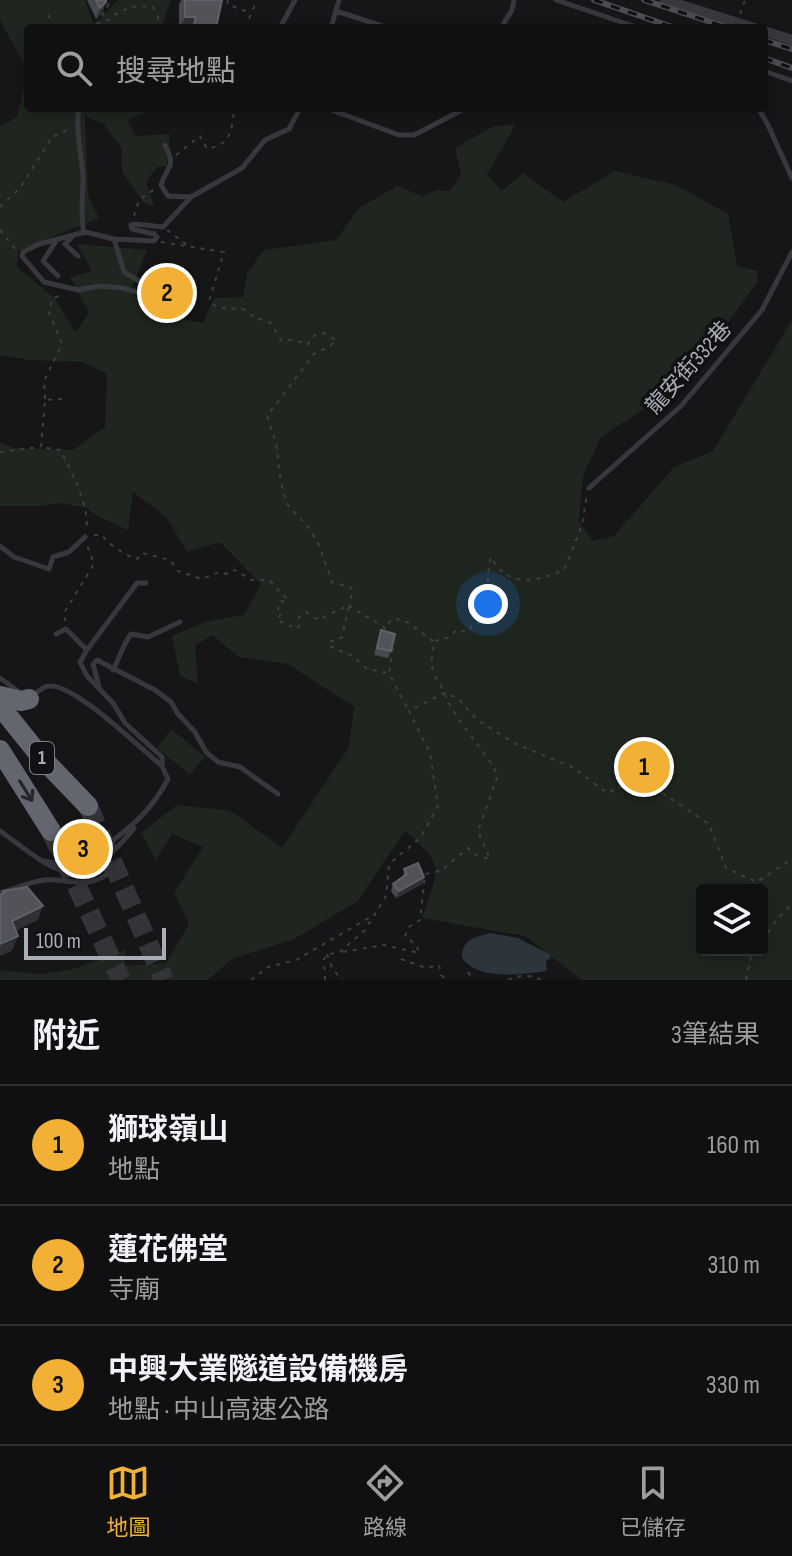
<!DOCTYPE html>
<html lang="zh-TW">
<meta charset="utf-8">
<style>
body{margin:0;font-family:"Sofia Sans Condensed","Noto Sans TC",sans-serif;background:#19191b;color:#f1f3f6}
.controls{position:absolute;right:24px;bottom:24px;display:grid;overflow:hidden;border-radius:8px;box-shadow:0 4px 12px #0003}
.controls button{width:72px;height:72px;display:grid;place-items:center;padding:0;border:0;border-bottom:2px solid #303032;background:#101012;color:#f1f3f6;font:40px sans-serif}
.scale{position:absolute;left:24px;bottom:20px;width:142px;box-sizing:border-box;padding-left:8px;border:4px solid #a8adb8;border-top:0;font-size:22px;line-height:28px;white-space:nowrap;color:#a8adb8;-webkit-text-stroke:6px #111113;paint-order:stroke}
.you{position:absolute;left:488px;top:604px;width:28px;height:28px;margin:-20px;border:6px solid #fff;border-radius:50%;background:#1a73e8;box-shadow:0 0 0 12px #1a73e833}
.badge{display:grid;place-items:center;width:52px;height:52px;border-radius:50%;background:#f2b134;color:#111;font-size:26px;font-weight:700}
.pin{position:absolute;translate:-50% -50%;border:4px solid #fff;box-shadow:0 2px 8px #0006}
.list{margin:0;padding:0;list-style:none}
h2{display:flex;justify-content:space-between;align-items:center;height:104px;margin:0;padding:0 32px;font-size:34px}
h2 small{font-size:26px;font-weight:400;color:#9c9d9f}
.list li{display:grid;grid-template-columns:52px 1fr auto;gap:24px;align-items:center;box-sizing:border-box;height:120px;padding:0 32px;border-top:2px solid #303032}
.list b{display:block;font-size:30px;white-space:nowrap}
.list p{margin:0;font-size:26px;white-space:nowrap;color:#9c9d9f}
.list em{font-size:26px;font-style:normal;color:#9c9d9f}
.icon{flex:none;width:44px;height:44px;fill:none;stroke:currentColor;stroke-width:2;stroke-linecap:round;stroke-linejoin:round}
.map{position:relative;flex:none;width:792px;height:980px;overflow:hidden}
.search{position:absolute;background:#101012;box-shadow:0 4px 12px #0003;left:24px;right:24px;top:24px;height:88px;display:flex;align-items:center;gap:20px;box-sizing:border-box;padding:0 28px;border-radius:8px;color:#9c9d9f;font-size:30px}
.sheet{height:464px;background:#101012}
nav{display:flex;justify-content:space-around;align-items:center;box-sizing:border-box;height:112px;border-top:2px solid #303032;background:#101012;font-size:22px;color:#9c9d9f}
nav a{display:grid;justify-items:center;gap:4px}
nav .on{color:#f2b134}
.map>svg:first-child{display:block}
</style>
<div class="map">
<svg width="792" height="980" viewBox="0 0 792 980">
<rect width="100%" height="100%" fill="#161618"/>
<path fill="#1e261f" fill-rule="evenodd" d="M 0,0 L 85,0 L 94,25 L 118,0 L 171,0 L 163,23 L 158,28 L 28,28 L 28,108 L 157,108 L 127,120 L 136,136 L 170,134 L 167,166 L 157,167 L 146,182 L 154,206 L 145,204 L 122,172 L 122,149 L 104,124 L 85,116 L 88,196 L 99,218 L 18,251 L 17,267 L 55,298 L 75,332 L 89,313 L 70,277 L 92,271 L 77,244 L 147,250 L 130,292 L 162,316 L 203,323 L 214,298 L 243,297 L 247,273 L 264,250 L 336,240 L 359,208 L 397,186 L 422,196 L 437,190 L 450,191 L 461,174 L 455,148 L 494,126 L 516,124 L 487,175 L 502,191 L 523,173 L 563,202 L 615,171 L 676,185 L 728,214 L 737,266 L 758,271 L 757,282 L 727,324 L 653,403 L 601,437 L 583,476 L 579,521 L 592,541 L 614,536 L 674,467 L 713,451 L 792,320 L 792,980 L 582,980 L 525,936 L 422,918 C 438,869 447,867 405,831 L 358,901 L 294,939 L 232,959 L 207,980 L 0,980 L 0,970 L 40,974 L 70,970 L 126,950 L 124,966 L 166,963 L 189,924 L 174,893 L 203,847 L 172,834 L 156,860 L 141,833 L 177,805 L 231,811 L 282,848 L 349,747 L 354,707 L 288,664 L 238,657 L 213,635 L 195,645 L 198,684 L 180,676 L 172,636 L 205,622 L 244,615 L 261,584 L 220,542 L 187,552 L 166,517 L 133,492 L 128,530 L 97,516 L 87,508 L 59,503 L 42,506 L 0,506 L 0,443 L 14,448 L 73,450 L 105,427 L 107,374 L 83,362 L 29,360 L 0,355 L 0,127 L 17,117 L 28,72 L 0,20 ZM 702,890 L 762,890 L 762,950 L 702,950 Z
M 171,729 L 205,757 L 190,775 L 157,748 Z"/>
<path fill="#2c353c" d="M 490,933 L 518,938 L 549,954 L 551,958 L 546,961 L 547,971 C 519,975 478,980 462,958 C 461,940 475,937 490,933 Z"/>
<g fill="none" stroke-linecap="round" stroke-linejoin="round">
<path stroke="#333438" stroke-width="20" stroke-dasharray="20 10" stroke-linecap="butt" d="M 88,806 L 164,980
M 51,831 L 121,980"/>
<path stroke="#3d3f44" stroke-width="2" stroke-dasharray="4 6" stroke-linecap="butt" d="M 228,0 L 227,4 L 248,12
M 740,14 L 745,0
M 102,16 L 110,2
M 106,21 C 122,9 133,4 153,7 L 163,28
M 48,28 L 49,15
M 245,28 L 257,0
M 176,155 L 200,136 L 207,149 C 232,144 232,130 234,108
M 0,207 L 20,188 L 52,137 L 69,129
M 134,216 L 139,200 L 156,188
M 0,230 L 17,251
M 167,230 L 191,248
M 161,242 L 224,252 L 209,301 L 218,308 L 243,309 L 254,317 L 271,323 L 281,340 L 296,340 L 307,345 L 315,335 L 323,333 L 336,340 L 330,346 L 314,354 L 267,416 L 276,443 L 281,483 L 287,504 L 309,528 L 319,545 L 332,582 L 349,587 L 353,590 L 349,605 C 362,616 379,621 390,633
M 45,399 L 44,381 L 62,344 L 49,312 L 53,298 L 62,295
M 62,399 L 45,400 L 41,447 L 60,450 C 71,470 91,509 86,531
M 0,452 L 39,447
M 94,535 L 102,535 C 110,546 124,554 137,559 L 142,553 L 170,560 L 178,571 L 202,579 L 219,572 L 225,574 L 235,570 L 252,580 L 269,580 L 288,600 L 279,602 L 278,609 L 282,612 L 277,620 L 297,629 L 300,624 L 299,617 L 306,612 L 318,620 L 349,605
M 349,607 L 342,637 L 336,641 L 329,641 L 331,647 L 353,656 L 367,669 L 388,673
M 65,621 L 64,613 L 94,564 L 87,545
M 394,638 L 389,674 L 408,709
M 435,641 L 450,637 L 456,630 L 467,632 L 475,623 L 488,621 C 490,599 485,578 491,557 C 507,588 536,582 564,570 L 582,525 L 587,495
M 637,772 L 654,757 L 649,747 L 635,756 L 626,771 L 637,772 L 639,777
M 762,941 L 777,919 L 792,904
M 343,952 L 384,945 L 419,953 L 417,946 L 405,936 L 409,927 L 420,920 L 425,874 L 441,871 L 468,848 L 478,856 L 490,859 L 478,831 L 498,775 C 481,744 456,723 443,690 C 440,682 433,675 432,667 C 431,659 433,650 434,642 L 409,623 L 394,618 L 385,626
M 327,954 L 332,968 L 342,980
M 401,959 L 426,968 L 439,965 L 441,975 L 447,980
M 468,972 L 473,980
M 251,980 L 268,967 L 296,960 L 369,918
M 325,980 L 324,959 L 327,954 L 339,953 L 365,930 L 386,896 L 389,864 L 420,838 L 438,806 L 430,753 L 409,711 L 444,693 L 458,698 L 476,719 L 514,743 L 574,768 L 607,793 L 640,778 L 709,824 L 726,868 L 757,882 L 792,859
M 508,980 C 519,975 530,974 541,980
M 746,980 L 751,957 L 756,950"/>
<path stroke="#37383d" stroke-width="5" d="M 556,0 L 639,28
M 336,11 L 388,28
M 97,28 L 98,24
M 280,28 L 295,0
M 331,28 L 339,0
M 501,28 L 512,10 L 514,0
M 764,71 L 792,81
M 79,108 C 75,131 82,154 83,177 C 83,196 80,217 84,233
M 326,108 L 399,135 L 414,135 L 466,108
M 758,108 L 768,125 L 792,178
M 664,109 L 664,108
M 165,145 C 177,168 167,165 161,185 L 168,196 L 190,197
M 71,238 L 65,244 L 78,256
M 114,239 L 124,272 L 152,289 L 154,297
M 56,241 L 43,261 L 58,276
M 154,297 L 123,288 L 100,286 L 78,290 L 44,282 L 22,256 L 23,252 L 39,244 L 85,232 L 114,239 L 154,241 L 157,237 L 154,234 L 132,229 L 131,225 L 136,224 L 163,227 L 191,197 L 242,168 L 265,140 L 289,129 L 300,108
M 589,488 L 681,406 L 762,310 L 792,252
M 0,546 L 14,557 L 49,569 L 53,557 L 69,552 L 85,537
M 56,634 L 66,629 L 87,650 L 80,662 L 87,676 L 113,703 L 125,723 L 162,757 L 162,765
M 87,650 L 137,583 L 146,583
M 113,670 C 120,657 122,646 131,634 L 148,637 L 180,622
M 0,678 L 19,692
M 99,687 L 93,664 L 97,660 L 155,690 L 171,702 L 178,714 L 195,732 L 206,752 L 218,762 L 240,767 L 278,794
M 33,695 C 38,692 43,686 49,686 C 74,683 141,749 162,766 L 168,779 C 153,808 134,825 108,844 C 100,851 92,859 82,862 C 70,867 56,863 44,861
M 0,831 C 19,844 41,864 63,871 C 89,880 120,846 134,828
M 0,893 C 14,889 30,882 44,880 C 65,878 86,889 106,875 L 109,858"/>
<path stroke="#37383d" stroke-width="10" d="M 665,0 L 754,28
M 764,31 L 792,40"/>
<path stroke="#63666e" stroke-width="20" d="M 0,696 L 21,701 L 29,699
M 0,706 L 41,757 L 88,806
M 0,750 L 51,831"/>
<defs>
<path id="rail" d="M 594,0 L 675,28
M 644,0 L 729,28
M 764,40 L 792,49
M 764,58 L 792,68"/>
</defs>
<use href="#rail" stroke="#4a4c52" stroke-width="6"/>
<use href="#rail" stroke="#111113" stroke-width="3" stroke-dasharray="9" stroke-linecap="butt"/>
</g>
<path fill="#47494d" d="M 87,0 L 106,0 L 102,13 L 96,19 Z
M 181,0 L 222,0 L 216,28 L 179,28 L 179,5 Z
M 381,630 L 391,651 L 388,658 L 374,655 Z
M 95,841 L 93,848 L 78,857 L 73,849 L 76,842 Z
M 404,869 L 424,877 L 422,884 L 396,898 L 391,891 L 393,884 L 403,877 Z"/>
<path fill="#2f3033" d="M 106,2 L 102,13 L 96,19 L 100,8 Z
M 185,17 L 195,17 L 191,28 L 180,28 Z
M 95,841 L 93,848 L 78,857 L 80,850 Z
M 424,877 L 422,884 L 396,898 L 399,891 Z
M 43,906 L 38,920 L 7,935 L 12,921 Z
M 18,936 L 12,951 L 0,956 L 0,944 Z"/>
<path fill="#525359" stroke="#5f6168" stroke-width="2" d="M 96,0 L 106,0 L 106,2 L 100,8 Z
M 185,0 L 222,0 L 216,28 L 195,28 L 195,17 L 185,17 Z
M 381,630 L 395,634 L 391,651 L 377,648 Z
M 91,833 L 95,841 L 80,850 L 76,842 Z
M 418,863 L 424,877 L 399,891 L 393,884 L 407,874 L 404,869 Z
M 27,887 L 43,906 L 12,921 L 18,936 L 0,944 L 0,895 L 4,893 L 3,891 Z"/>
<defs><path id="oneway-shaft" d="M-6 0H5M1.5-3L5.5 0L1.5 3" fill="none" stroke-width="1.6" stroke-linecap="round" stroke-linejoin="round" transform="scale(2)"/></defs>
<use stroke="#26262a" href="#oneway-shaft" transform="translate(26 791) rotate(58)"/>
<g text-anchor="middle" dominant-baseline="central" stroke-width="7" stroke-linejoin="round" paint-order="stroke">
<rect fill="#111113" stroke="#7b7e86" stroke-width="2" x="30" y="742" width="24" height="32" rx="6"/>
<g font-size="20" font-weight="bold" fill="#a8adb8">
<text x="42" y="758">1</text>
</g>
<g font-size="22" fill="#a8adb8" stroke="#111113">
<text transform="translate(689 368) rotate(-48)">龍安街332巷</text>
</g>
</g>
</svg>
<div class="controls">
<button><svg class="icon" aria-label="layers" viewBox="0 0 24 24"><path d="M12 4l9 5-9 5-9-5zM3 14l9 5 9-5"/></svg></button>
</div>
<div class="scale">100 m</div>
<div class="you"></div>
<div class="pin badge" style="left:644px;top:767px">1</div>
<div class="pin badge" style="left:167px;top:293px">2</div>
<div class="pin badge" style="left:83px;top:849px">3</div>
<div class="search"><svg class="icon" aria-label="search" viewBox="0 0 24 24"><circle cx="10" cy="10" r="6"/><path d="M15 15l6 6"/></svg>搜尋地點</div>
</div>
<section class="sheet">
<h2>附近<small>3筆結果</small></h2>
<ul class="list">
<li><span class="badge">1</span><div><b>獅球嶺山</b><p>地點</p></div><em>160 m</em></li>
<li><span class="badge">2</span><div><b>蓮花佛堂</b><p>寺廟</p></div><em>310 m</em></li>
<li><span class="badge">3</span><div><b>中興大業隧道設備機房</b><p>地點 · 中山高速公路</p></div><em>330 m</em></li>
</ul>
</section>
<nav>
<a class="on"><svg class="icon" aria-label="map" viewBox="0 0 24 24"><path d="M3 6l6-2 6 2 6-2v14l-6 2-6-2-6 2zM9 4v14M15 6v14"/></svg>地圖</a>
<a><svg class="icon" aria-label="directions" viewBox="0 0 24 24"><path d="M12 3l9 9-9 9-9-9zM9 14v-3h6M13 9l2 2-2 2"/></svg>路線</a>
<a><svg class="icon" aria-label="saved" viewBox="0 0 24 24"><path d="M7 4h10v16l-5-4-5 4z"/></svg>已儲存</a>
</nav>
